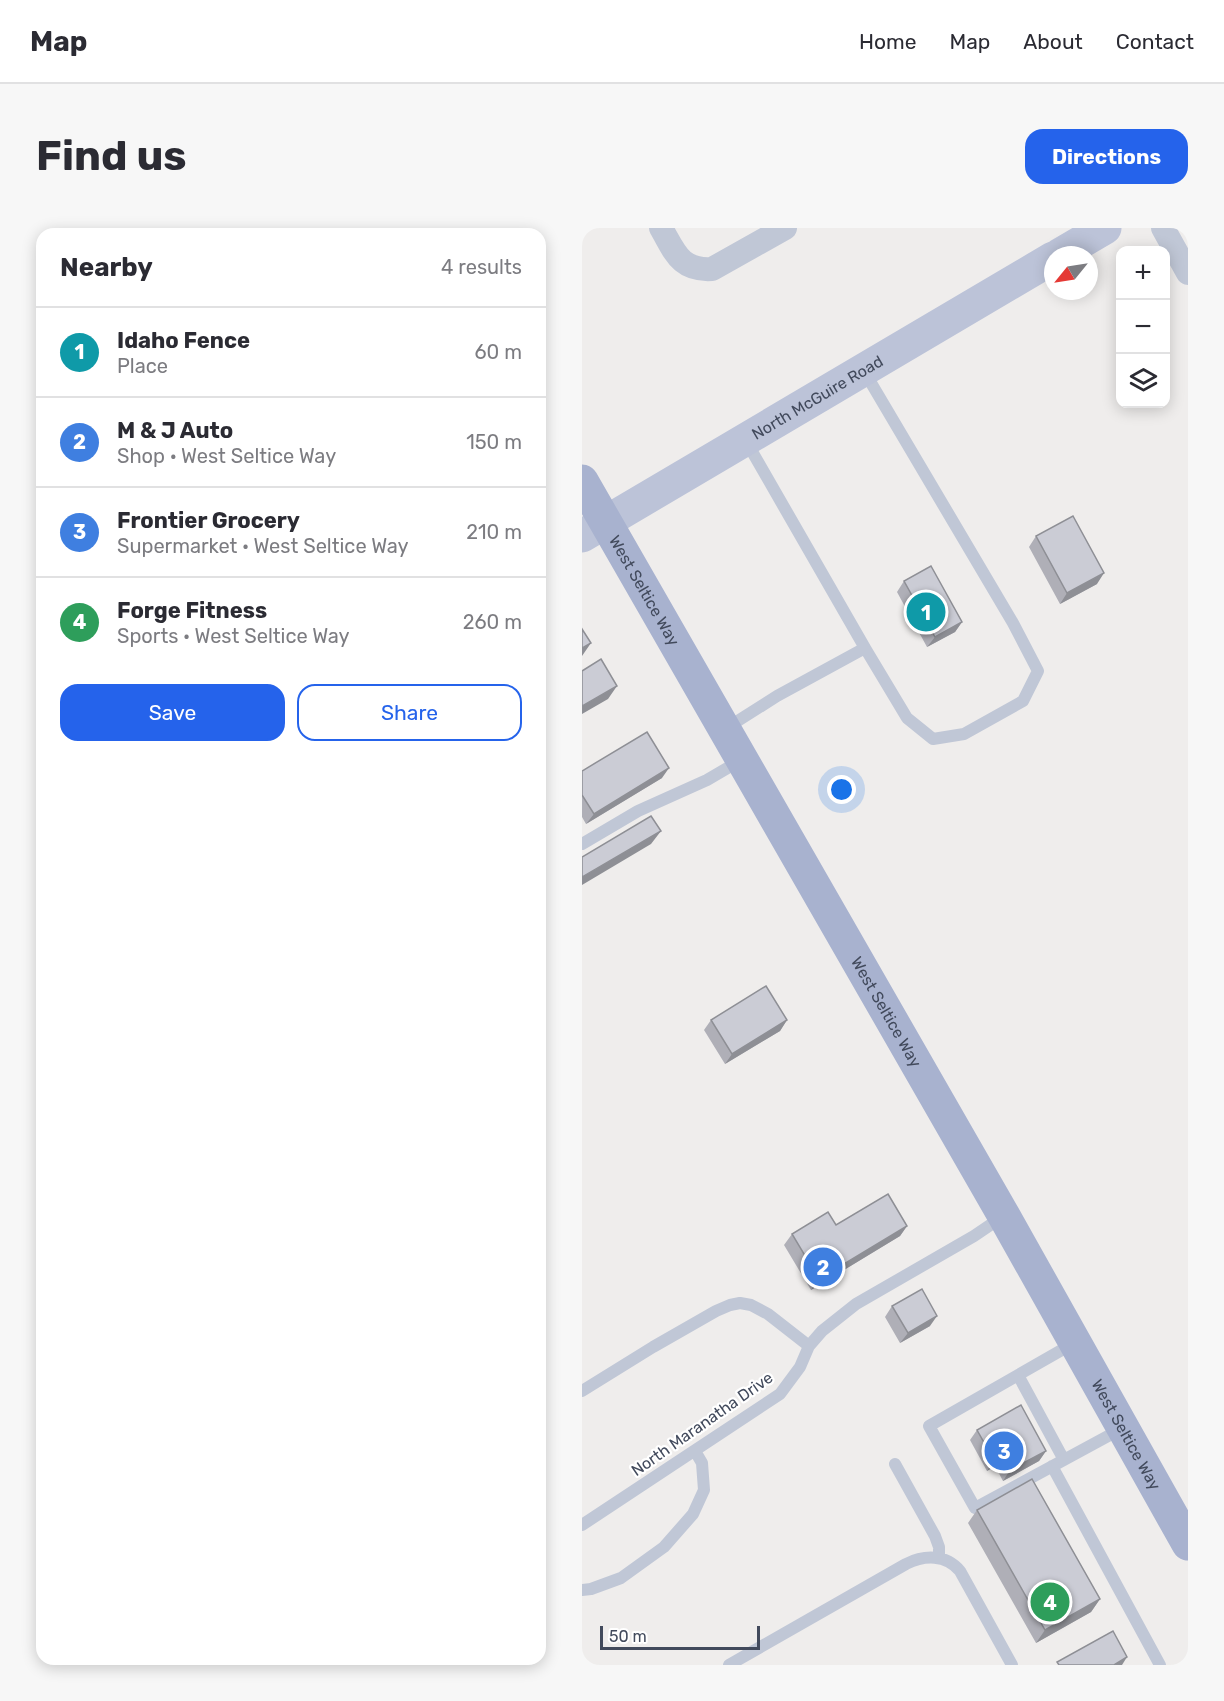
<!DOCTYPE html>
<meta charset="utf-8">
<style>
body{margin:0;font-family:Rubik,sans-serif;background:#f7f7f7;color:#2b2b33}
.controls{position:absolute;right:18px;top:18px;display:grid;overflow:hidden;border-radius:12px;box-shadow:0 3px 15px #0003}
.controls button{width:54px;height:54px;display:grid;place-items:center;padding:0;border:0;border-bottom:2px solid #e1e1e2;background:#fff;color:#2b2b33;font:30px sans-serif}
.compass{position:absolute;left:462px;top:18px;width:54px;height:54px;border-radius:50%;background:#fff;box-shadow:0 3px 15px #0003;rotate:240deg}
.scale{position:absolute;left:18px;bottom:15px;width:160px;box-sizing:border-box;padding-left:6px;border:3px solid #424a5c;border-top:0;font-size:16px;line-height:21px;white-space:nowrap;color:#424a5c;-webkit-text-stroke:4px #fff;paint-order:stroke}
.you{position:absolute;left:260px;top:562px;width:21px;height:21px;margin:-15px;border:4px solid #fff;border-radius:50%;background:#1a73e8;box-shadow:0 0 0 9px #1a73e833}
.badge{display:grid;place-items:center;width:39px;height:39px;border-radius:50%;background:#2563eb;color:#fff;font-size:20px;font-weight:700}
.pin{position:absolute;translate:-50% -50%;border:3px solid #fff;box-shadow:0 2px 6px #0006}
.list{margin:0;padding:0;list-style:none}
h2{display:flex;justify-content:space-between;align-items:center;height:78px;margin:0;padding:0 24px;font-size:26px}
h2 small{font-size:20px;font-weight:400;color:#7c7c81}
.list li{display:grid;grid-template-columns:39px 1fr auto;gap:18px;align-items:center;box-sizing:border-box;height:90px;padding:0 24px;border-top:2px solid #e1e1e2}
.list b{display:block;font-size:22px;white-space:nowrap}
.list p{margin:0;font-size:20px;white-space:nowrap;color:#7c7c81}
.list em{font-size:20px;font-style:normal;color:#7c7c81}
.actions{display:flex;gap:12px;padding:18px 24px}
.actions a{flex:1;padding:14px 0;border:2px solid #2563eb;border-radius:18px;text-align:center;font-size:21px;color:#2563eb}
.actions .main{background:#2563eb;color:#fff}
.icon{flex:none;width:33px;height:33px;fill:none;stroke:currentColor;stroke-width:2;stroke-linecap:round;stroke-linejoin:round}
.map{position:relative;flex:none;width:606px;height:1437px;overflow:hidden;border-radius:18px}
header{display:flex;align-items:center;gap:36px;box-sizing:border-box;height:84px;padding:0 30px;background:#fff;border-bottom:2px solid #e1e1e2}
header strong{font-size:28px}
nav{display:flex;gap:33px;margin-inline-start:auto;font-size:21px}
.intro{display:flex;align-items:center;justify-content:space-between;box-sizing:border-box;height:144px;padding:0 36px}
h1{margin:0;font-size:42px}
.button{padding:15px 27px;border-radius:18px;background:#2563eb;color:#fff;font-size:21px;font-weight:700}
main{display:flex;gap:36px;padding:0 36px}
aside{flex:1;background:#fff;border-radius:18px;box-shadow:0 3px 15px #0003}
.map>svg:first-child{display:block}
</style>
<header>
<strong>Map</strong>
<nav><a>Home</a><a>Map</a><a>About</a><a>Contact</a></nav>
</header>
<div class="intro"><h1>Find us</h1><a class="button">Directions</a></div>
<main>
<aside>
<h2>Nearby<small>4 results</small></h2>
<ul class="list">
<li><span class="badge" style="background:#0f9aa8">1</span><div><b>Idaho Fence</b><p>Place</p></div><em>60 m</em></li>
<li><span class="badge" style="background:#3f7fe0">2</span><div><b>M &amp; J Auto</b><p>Shop · West Seltice Way</p></div><em>150 m</em></li>
<li><span class="badge" style="background:#3f7fe0">3</span><div><b>Frontier Grocery</b><p>Supermarket · West Seltice Way</p></div><em>210 m</em></li>
<li><span class="badge" style="background:#2e9e5b">4</span><div><b>Forge Fitness</b><p>Sports · West Seltice Way</p></div><em>260 m</em></li>
</ul>
<div class="actions"><a class="main">Save</a><a>Share</a></div>
</aside>
<div class="map">
<svg width="606" height="1437" viewBox="0 0 606 1437">
<rect width="100%" height="100%" fill="#efedec"/>
<g fill="none" stroke-linecap="round" stroke-linejoin="round">
<path stroke="#c0c7d6" stroke-width="12" d="M 164,213 L 283,420
M 143,501 L 195,468 L 283,420 L 325,490 L 351,511 L 382,506 L 441,473 L 456,443 L 431,395 L 282,143
M 0,616 L 56,583 L 125,552 L 159,532
M 492,1115 L 347,1198 L 393,1280 L 539,1201
M 436,1147 L 482,1232
M 0,1163 L 71,1119 L 134,1083 L 148,1077 L 158,1075 L 169,1077 L 186,1086 L 227,1118
M 313,1236 L 353,1308 L 357,1319 L 357,1330
M 470,1238 L 578,1437
M 0,1297 L 198,1166 L 218,1139 L 227,1118 L 240,1103 L 274,1076 L 392,1008 L 420,989
M 0,1362 L 9,1361 L 39,1350 L 82,1319 L 111,1286 L 122,1262 L 120,1235 L 113,1223
M 147,1437 L 324,1336 C 342,1327 364,1326 378,1343 L 430,1437"/>
<path stroke="#c0c7d6" stroke-width="24" d="M 79,0 C 93,24 98,43 130,41 L 203,0
M 581,0 L 606,45"/>
<g stroke="#bcc3d8" stroke-width="33">
<path d="M 477,27 L 523,0"/>
<path id="s1" d="M 0,308 L 471,30"/>
</g>
<path stroke="#a8b2cf" stroke-width="33" id="s2" d="M 0,253 L 422,988 L 606,1316"/>
</g>
<path fill="#afafb7" d="M 454,308 L 515,356 L 478,376 L 447,319 Z
M 322,353 L 380,394 L 373,404 L 345,419 L 315,364 Z
M 0,543 L 80,550 L 4,596 L 0,589 Z
M 129,792 L 205,792 L 198,803 L 143,836 L 122,802 Z
M 254,997 L 325,998 L 318,1008 L 229,1062 L 202,1017 L 210,1006 Z
M 310,1078 L 348,1098 L 318,1115 L 303,1089 Z
M 395,1202 L 464,1223 L 457,1233 L 421,1253 L 413,1238 L 405,1243 L 388,1212 Z
M 395,1282 L 518,1371 L 509,1384 L 454,1415 L 386,1295 Z"/>
<path fill="#8e8f95" d="M 522,345 L 515,356 L 478,376 L 485,365 Z
M 380,394 L 373,404 L 345,419 L 353,409 Z
M 9,415 L 0,428 L 0,420 Z
M 35,458 L 26,471 L 0,486 L 0,478 Z
M 87,540 L 80,550 L 4,596 L 12,586 Z
M 79,603 L 69,616 L 0,657 L 0,649 Z
M 205,792 L 198,803 L 143,836 L 150,826 Z
M 325,998 L 318,1008 L 229,1062 L 237,1051 Z
M 355,1088 L 348,1098 L 318,1115 L 326,1105 Z
M 464,1223 L 457,1233 L 421,1253 L 428,1242 Z
M 420,1228 L 413,1238 L 405,1243 L 412,1232 Z
M 518,1371 L 509,1384 L 454,1415 L 463,1402 Z
M 545,1429 L 540,1437 L 532,1437 Z"/>
<path fill="#cbccd5" stroke="#8e8f95" stroke-width="1.5" d="M 491,288 L 522,345 L 485,365 L 454,308 Z
M 349,338 L 380,394 L 353,409 L 322,353 Z
M 0,401 L 9,415 L 0,420 Z
M 19,431 L 35,458 L 0,478 L 0,443 Z
M 65,504 L 87,540 L 12,586 L 0,567 L 0,543 Z
M 69,588 L 79,603 L 0,649 L 0,629 Z
M 184,758 L 205,792 L 150,826 L 129,792 Z
M 306,966 L 325,998 L 237,1051 L 210,1006 L 246,984 L 254,997 Z
M 340,1061 L 355,1088 L 326,1105 L 310,1078 Z
M 439,1177 L 464,1223 L 428,1242 L 420,1228 L 412,1232 L 395,1202 Z
M 450,1251 L 518,1371 L 463,1402 L 395,1282 Z
M 531,1403 L 545,1429 L 532,1437 L 477,1437 L 475,1434 Z"/>
<g text-anchor="middle" dominant-baseline="central" stroke-width="4.5" stroke-linejoin="round" paint-order="stroke">
<g font-size="16" fill="#424a5c" stroke="#fff">
<text stroke="none"><textPath href="#s1" startOffset="273">North McGuire Road</textPath></text>
<text stroke="none"><textPath href="#s2" startOffset="126">West Seltice Way</textPath></text>
<text stroke="none"><textPath href="#s2" startOffset="612">West Seltice Way</textPath></text>
<text transform="translate(120 1196) rotate(-35)">North Maranatha Drive</text>
<text stroke="none"><textPath href="#s2" startOffset="1098">West Seltice Way</textPath></text>
</g>
</g>
</svg>
<div class="controls">
<button>+</button>
<button>−</button>
<button><svg class="icon" aria-label="layers" viewBox="0 0 24 24"><path d="M12 4l9 5-9 5-9-5zM3 14l9 5 9-5"/></svg></button>
</div>
<svg class="compass" viewBox="-18 -18 36 36"><path d="M0-13l5 13h-10z" fill="#e53935"/><path d="M0 13l5-13h-10z" fill="#7c7c81"/></svg>
<div class="scale">50 m</div>
<div class="you"></div>
<div class="pin badge" style="left:344px;top:384px;background:#0f9aa8">1</div>
<div class="pin badge" style="left:241px;top:1039px;background:#3f7fe0">2</div>
<div class="pin badge" style="left:422px;top:1223px;background:#3f7fe0">3</div>
<div class="pin badge" style="left:468px;top:1374px;background:#2e9e5b">4</div>
</div>
</main>
